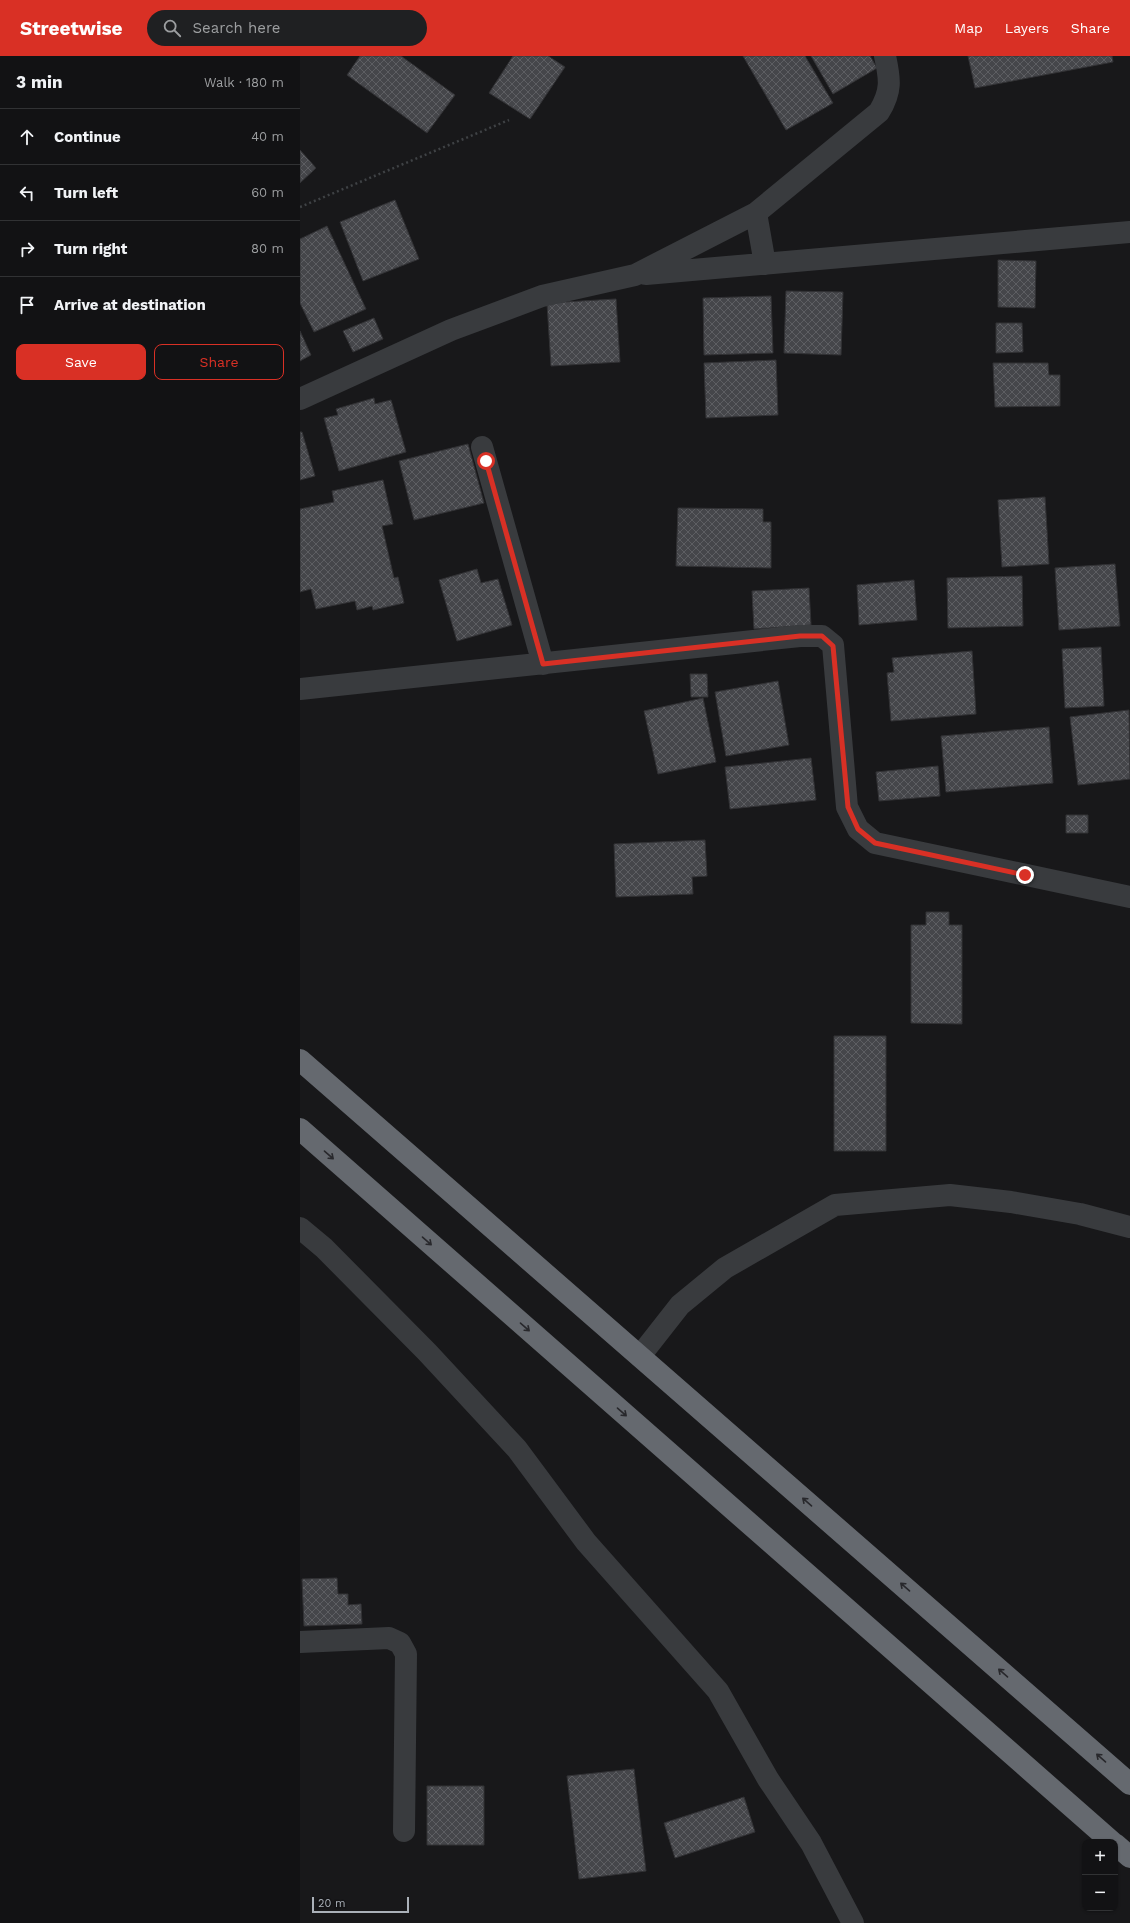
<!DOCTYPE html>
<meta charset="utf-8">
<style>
body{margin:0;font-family:"Work Sans",sans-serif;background:#1f2022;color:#f1f3f6}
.controls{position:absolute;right:12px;bottom:12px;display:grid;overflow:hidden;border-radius:8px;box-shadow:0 1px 3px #0004}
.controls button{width:36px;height:36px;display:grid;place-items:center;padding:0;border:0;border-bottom:1px solid #313234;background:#121214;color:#f1f3f6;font:20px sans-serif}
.scale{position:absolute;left:12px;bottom:10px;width:97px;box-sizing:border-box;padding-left:4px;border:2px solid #abb1b9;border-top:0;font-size:11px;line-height:14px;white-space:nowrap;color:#abb1b9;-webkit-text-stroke:3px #131315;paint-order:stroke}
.stop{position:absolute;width:12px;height:12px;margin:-9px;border:3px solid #d93025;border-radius:50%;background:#fff}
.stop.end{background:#d93025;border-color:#fff;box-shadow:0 1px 4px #0008}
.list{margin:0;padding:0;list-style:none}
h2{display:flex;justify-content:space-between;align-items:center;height:52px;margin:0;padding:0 16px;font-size:17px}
h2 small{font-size:13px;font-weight:400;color:#9c9ea0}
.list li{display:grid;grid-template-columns:26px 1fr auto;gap:12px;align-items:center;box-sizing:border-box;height:56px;padding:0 16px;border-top:1px solid #313234}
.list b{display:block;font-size:15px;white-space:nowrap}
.list em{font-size:13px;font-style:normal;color:#9c9ea0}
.actions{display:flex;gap:8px;padding:12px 16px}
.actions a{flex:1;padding:9px 0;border:1px solid #d93025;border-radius:8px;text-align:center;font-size:14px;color:#d93025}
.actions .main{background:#d93025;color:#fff}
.icon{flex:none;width:22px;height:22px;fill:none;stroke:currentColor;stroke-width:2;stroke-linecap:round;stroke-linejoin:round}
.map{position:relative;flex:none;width:830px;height:1867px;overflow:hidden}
header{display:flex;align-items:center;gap:24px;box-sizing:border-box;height:56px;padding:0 20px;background:#d93025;color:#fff}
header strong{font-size:19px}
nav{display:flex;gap:22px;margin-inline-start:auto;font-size:14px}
.search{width:280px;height:36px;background:#1f2022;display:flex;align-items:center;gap:10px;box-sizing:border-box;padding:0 14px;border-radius:22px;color:#9c9ea0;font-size:15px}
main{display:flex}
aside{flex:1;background:#121214}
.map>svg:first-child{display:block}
</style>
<header>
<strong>Streetwise</strong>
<div class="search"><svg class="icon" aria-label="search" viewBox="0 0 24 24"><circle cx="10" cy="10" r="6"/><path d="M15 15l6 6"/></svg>Search here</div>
<nav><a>Map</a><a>Layers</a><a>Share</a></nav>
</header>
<main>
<aside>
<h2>3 min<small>Walk · 180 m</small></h2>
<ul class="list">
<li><svg class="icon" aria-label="ahead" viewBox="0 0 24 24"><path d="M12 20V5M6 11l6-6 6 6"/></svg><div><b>Continue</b></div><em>40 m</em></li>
<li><svg class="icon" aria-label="left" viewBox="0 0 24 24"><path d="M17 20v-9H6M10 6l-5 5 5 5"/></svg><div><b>Turn left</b></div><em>60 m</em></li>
<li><svg class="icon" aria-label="right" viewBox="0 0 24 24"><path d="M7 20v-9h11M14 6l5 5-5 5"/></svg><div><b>Turn right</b></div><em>80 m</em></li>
<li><svg class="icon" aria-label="arrive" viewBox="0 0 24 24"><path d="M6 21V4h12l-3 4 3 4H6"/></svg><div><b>Arrive at destination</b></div></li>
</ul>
<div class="actions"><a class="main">Save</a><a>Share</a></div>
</aside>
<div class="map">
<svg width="830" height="1867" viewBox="0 0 830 1867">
<defs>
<pattern id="building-cross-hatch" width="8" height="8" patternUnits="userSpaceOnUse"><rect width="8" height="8" fill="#45464a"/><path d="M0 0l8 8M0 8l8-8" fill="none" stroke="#5d5e62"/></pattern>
</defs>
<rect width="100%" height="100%" fill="#18181a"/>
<path fill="url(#building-cross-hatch)" stroke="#323235" d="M 60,0 L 101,0 L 155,39 L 127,77 L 47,19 Z
M 213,0 L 248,0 L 265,11 L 230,63 L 189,37 Z
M 443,0 L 505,0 L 533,47 L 486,74 Z
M 511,0 L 570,0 L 577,12 L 533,38 Z
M 668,0 L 812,0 L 813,6 L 675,32 Z
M 0,94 L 16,112 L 0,127 Z
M 95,144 L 119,203 L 63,225 L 40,166 Z
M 27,170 L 66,253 L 14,276 L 0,247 L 0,183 Z
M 698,204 L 736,205 L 735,252 L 698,251 Z
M 486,235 L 543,236 L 541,299 L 484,297 Z
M 471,240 L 473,297 L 404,299 L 403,242 Z
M 316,243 L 320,306 L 251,310 L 247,247 Z
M 74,262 L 83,283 L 53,296 L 43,275 Z
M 696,267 L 722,267 L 723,296 L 696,297 Z
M 0,275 L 11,299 L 0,305 Z
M 476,304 L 478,359 L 406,362 L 404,307 Z
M 693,307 L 748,307 L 749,319 L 760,319 L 760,350 L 695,351 Z
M 74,342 L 75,348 L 91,344 L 106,396 L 39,415 L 24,362 L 38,359 L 36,353 Z
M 0,376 L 2,376 L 15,420 L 0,424 Z
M 168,388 L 184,447 L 114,464 L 99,405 Z
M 83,424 L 93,468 L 82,470 L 94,522 L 98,521 L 104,547 L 73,554 L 72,550 L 57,554 L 55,545 L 16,553 L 11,533 L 0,536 L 0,453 L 34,446 L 32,435 Z
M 745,441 L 749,508 L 702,511 L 698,444 Z
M 378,452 L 463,453 L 463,466 L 471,466 L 471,512 L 376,510 Z
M 815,508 L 820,570 L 759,574 L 755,512 Z
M 177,513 L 181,527 L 198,523 L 212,569 L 157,585 L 139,524 Z
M 722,520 L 723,570 L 648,572 L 647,522 Z
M 614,524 L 617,564 L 559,569 L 557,529 Z
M 509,532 L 511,569 L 454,573 L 452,535 Z
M 801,591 L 804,650 L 765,652 L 762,593 Z
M 672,595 L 676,658 L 591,665 L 587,617 L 594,616 L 592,602 Z
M 390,618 L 407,618 L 408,641 L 391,641 Z
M 478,625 L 489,689 L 426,700 L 415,636 Z
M 403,642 L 416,706 L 358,718 L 344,655 Z
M 829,654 L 830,723 L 778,729 L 770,661 Z
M 749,671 L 753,727 L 646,736 L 641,680 Z
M 511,702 L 516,744 L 430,753 L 425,711 Z
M 638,710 L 640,740 L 579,745 L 576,716 Z
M 766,759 L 788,759 L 788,777 L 766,777 Z
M 405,784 L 407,820 L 392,821 L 393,838 L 316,841 L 314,788 Z
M 626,856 L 649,856 L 649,869 L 662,869 L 662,968 L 611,967 L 611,869 L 626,869 Z
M 534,980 L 586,980 L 586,1095 L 534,1095 Z
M 37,1522 L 38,1538 L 48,1538 L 48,1549 L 61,1548 L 62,1568 L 4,1570 L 2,1523 Z
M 334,1713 L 346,1815 L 279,1823 L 267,1720 Z
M 127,1730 L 184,1730 L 184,1789 L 127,1789 Z
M 444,1741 L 455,1776 L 375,1802 L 364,1767 Z"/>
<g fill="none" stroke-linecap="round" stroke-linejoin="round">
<path stroke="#3f4245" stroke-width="2.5" stroke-dasharray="2 3" stroke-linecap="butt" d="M 0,151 L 209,64"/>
<path stroke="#393b3e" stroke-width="22" d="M 456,157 L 465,208
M 346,218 L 830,176
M 0,343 L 151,274 L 242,240 L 335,219 L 456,157 L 579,56 C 592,35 590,23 585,0
M 182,391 L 243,608
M 0,633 L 500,580 L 522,580 L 533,589 L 547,751 L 558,773 L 575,787 L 830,841
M 0,1172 L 24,1192 L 127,1296 L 217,1393 L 286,1486 L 418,1635 L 468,1723 L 511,1787 L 553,1867
M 340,1300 L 380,1249 L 425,1212 L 535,1149 L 650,1139 L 711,1146 L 780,1158 L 830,1171
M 0,1586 L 89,1582 L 100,1587 L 106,1598 L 104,1775"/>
<path stroke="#65696f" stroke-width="22" d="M 0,1004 L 830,1728
M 0,1073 L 812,1786
M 815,1788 L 830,1801"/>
</g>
<defs><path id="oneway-shaft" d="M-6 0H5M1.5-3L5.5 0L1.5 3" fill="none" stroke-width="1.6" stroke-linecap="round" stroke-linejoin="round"/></defs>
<g stroke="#28282c">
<use href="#oneway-shaft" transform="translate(29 1099) rotate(41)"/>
<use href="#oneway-shaft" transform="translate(127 1185) rotate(41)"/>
<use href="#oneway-shaft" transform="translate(225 1271) rotate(41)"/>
<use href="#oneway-shaft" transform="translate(322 1356) rotate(41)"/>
<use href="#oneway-shaft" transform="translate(507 1446) rotate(-139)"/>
<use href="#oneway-shaft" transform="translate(605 1531) rotate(-139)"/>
<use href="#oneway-shaft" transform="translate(703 1617) rotate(-139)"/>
<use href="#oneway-shaft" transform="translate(801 1702) rotate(-139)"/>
</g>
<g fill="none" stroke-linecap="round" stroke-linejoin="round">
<path stroke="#d93025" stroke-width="5" d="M 186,405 L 243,608 L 500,580 L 522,580 L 533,590 L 548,751 L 558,773 L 575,787 L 725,819"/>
</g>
</svg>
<div class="controls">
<button>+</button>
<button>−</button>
</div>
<div class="scale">20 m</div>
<div class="stop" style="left:186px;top:405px"></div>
<div class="stop end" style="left:725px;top:819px"></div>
</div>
</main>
